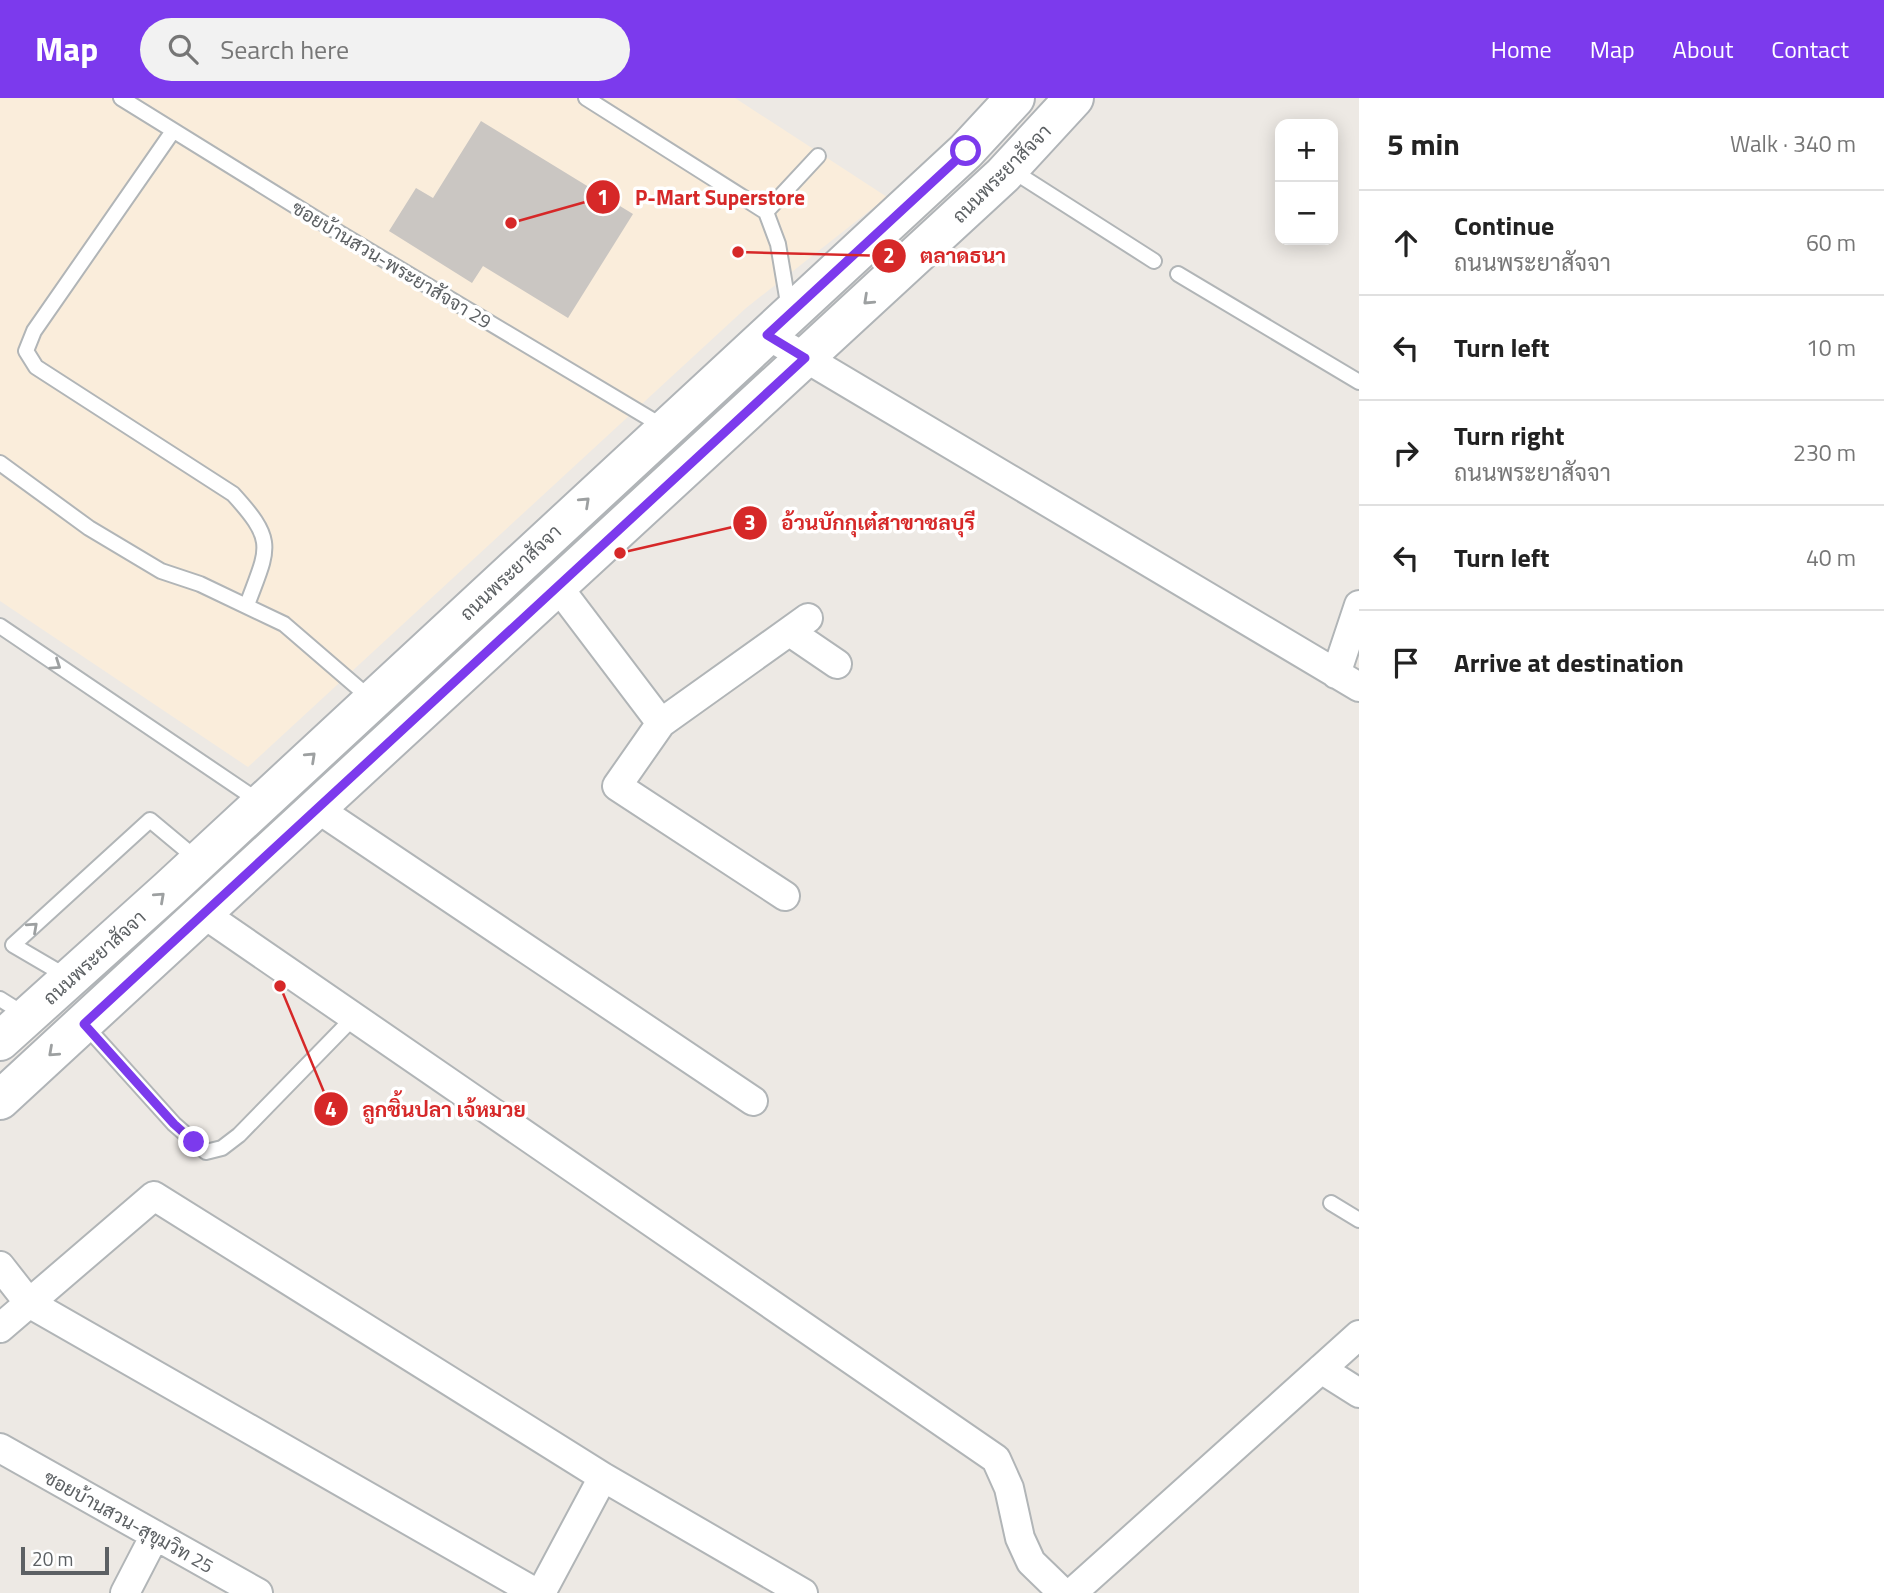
<!DOCTYPE html>
<meta charset="utf-8">
<style>
body{margin:0;font-family:"Titillium Web",Sarabun,sans-serif;background:#f2f2f2;color:#222}
.controls{position:absolute;right:21px;top:21px;display:grid;overflow:hidden;border-radius:14px;box-shadow:0 4px 18px #0003}
.controls button{width:63px;height:63px;display:grid;place-items:center;padding:0;border:0;border-bottom:2px solid #e0e0e0;background:#fff;color:#222;font:35px sans-serif}
.scale{position:absolute;left:21px;bottom:18px;width:88px;box-sizing:border-box;padding-left:7px;border:4px solid #5c6063;border-top:0;font-size:19px;line-height:24px;white-space:nowrap;color:#5c6063;-webkit-text-stroke:5px #fff;paint-order:stroke}
.stop{position:absolute;width:21px;height:21px;margin:-16px;border:5px solid #7c3aed;border-radius:50%;background:#fff}
.stop.end{background:#7c3aed;border-color:#fff;box-shadow:0 2px 7px #0008}
.list{margin:0;padding:0;list-style:none}
h2{display:flex;justify-content:space-between;align-items:center;height:91px;margin:0;padding:0 28px;font-size:30px}
h2 small{font-size:23px;font-weight:400;color:#767676}
.list li{display:grid;grid-template-columns:46px 1fr auto;gap:21px;align-items:center;box-sizing:border-box;height:105px;padding:0 28px;border-top:2px solid #e0e0e0}
.list b{display:block;font-size:26px;white-space:nowrap}
.list p{margin:0;font-size:23px;white-space:nowrap;color:#767676}
.list em{font-size:23px;font-style:normal;color:#767676}
.icon{flex:none;width:38px;height:38px;fill:none;stroke:currentColor;stroke-width:2;stroke-linecap:round;stroke-linejoin:round}
.map{position:relative;flex:none;width:1359px;height:1495px;overflow:hidden}
header{display:flex;align-items:center;gap:42px;box-sizing:border-box;height:98px;padding:0 35px;background:#7c3aed;color:#fff}
header strong{font-size:33px}
nav{display:flex;gap:38px;margin-inline-start:auto;font-size:24px}
.search{width:490px;height:63px;background:#f2f2f2;display:flex;align-items:center;gap:18px;box-sizing:border-box;padding:0 24px;border-radius:38px;color:#767676;font-size:26px}
main{display:flex}
aside{flex:1;background:#fff}
.map>svg:first-child{display:block}
</style>
<header>
<strong>Map</strong>
<div class="search"><svg class="icon" aria-label="search" viewBox="0 0 24 24"><circle cx="10" cy="10" r="6"/><path d="M15 15l6 6"/></svg>Search here</div>
<nav><a>Home</a><a>Map</a><a>About</a><a>Contact</a></nav>
</header>
<main>
<div class="map">
<svg width="1359" height="1495" viewBox="0 0 1359 1495">
<rect width="100%" height="100%" fill="#ede9e4"/>
<path fill="#faeddb" d="M 0,0 L 735,0 L 887,99 L 746,210 L 248,669 L 0,503 Z"/>
<path fill="#cac6c2" d="M 481,23 L 633,116 L 568,220 L 483,168 L 472,185 L 389,133 L 416,90 L 433,100 Z"/>
<g fill="none" stroke-linecap="round" stroke-linejoin="round">
<defs>
<path id="lane" d="M 121,0 L 326,127 L 664,329
M 586,0 L 766,114 L 778,146 L 789,211
M 173,33 L 34,233 L 26,253 L 36,269 L 233,396 C 277,444 268,450 247,507
M 1010,71 L 1154,163
M 766,114 L 818,58
M 1178,176 L 1359,284
M 0,365 L 89,430 L 161,473 L 200,486 L 284,526 L 371,601
M 0,528 L 260,704
M 66,878 L 13,847 L 150,722 L 198,762
M 0,901 L 27,918
M 84,926 L 174,1026 L 206,1054 L 222,1050 L 239,1037 L 354,919
M 1331,1105 L 1359,1122"/>
<path id="street" d="M 767,237 L 1359,589
M 558,489 L 661,625
M 790,534 L 837,566
M 1336,576 L 1359,507
M 318,711 L 753,1003
M 785,798 L 617,688 L 661,625 L 808,520
M 204,816 L 996,1361 L 1009,1390 L 1020,1440 L 1031,1464 L 1063,1495
M 0,1168 L 29,1205 L 536,1495
M 0,1230 L 154,1098 L 603,1379 L 803,1495
M 1321,1271 L 1359,1295
M 0,1350 L 258,1495
M 125,1495 L 155,1437
M 541,1495 L 603,1379
M 1072,1495 L 1359,1237"/>
<path id="secondary" d="M 0,943 L 169,791 L 966,53 L 1015,0
M 0,1002 L 1003,77 L 1074,0"/>
</defs>
<use href="#lane" stroke="#b1b5b7" stroke-width="18"/>
<use href="#street" stroke="#b1b5b7" stroke-width="32"/>
<use href="#secondary" stroke="#b0b4b7" stroke-width="42"/>
<use href="#lane" stroke="#fff" stroke-width="14"/>
<use href="#street" stroke="#fff" stroke-width="28"/>
<use href="#secondary" stroke="#fff" stroke-width="38"/>
</g>
<defs><path id="oneway-chevron" d="M-2-3.5L2.5 0L-2 3.5" fill="none" stroke-width="1.6" stroke-linecap="round" stroke-linejoin="round" transform="scale(1.75)"/></defs>
<g stroke="#9da0a1">
<use href="#oneway-chevron" transform="translate(868 202) rotate(137)"/>
<use href="#oneway-chevron" transform="translate(585 404) rotate(-43)"/>
<use href="#oneway-chevron" transform="translate(56 567) rotate(34)"/>
<use href="#oneway-chevron" transform="translate(311 659) rotate(-43)"/>
<use href="#oneway-chevron" transform="translate(160 799) rotate(-42)"/>
<use href="#oneway-chevron" transform="translate(33 829) rotate(-42)"/>
<use href="#oneway-chevron" transform="translate(53 954) rotate(138)"/>
</g>
<g fill="none" stroke-linecap="round" stroke-linejoin="round">
<path stroke="#7c3aed" stroke-width="9" d="M 194,1044 L 174,1026 L 84,926 L 805,260 L 767,237 L 966,53"/>
</g>
<g text-anchor="middle" dominant-baseline="central" stroke-width="7" stroke-linejoin="round" paint-order="stroke">
<g font-size="19" fill="#5c6063" stroke="#fff">
<text transform="translate(1001 75) rotate(-45)">ถนนพระยาสัจจา</text>
<text transform="translate(392 166) rotate(31)">ซอยบ้านสวน-พระยาสัจจา 29</text>
<text transform="translate(510 474) rotate(-43)">ถนนพระยาสัจจา</text>
<text transform="translate(94 859) rotate(-42)">ถนนพระยาสัจจา</text>
<text transform="translate(129 1423) rotate(29)">ซอยบ้านสวน-สุขุมวิท 25</text>
</g>
</g>
<path fill="none" stroke="#d62828" stroke-width="2.5" d="M511 125L603 99M738 154L889 158M620 455L750 425M280 888L331 1011"/>
<g fill="#d62828" stroke="#fff" stroke-width="2.5">
<circle cx="511" cy="125" r="7"/>
<circle cx="738" cy="154" r="7"/>
<circle cx="620" cy="455" r="7"/>
<circle cx="280" cy="888" r="7"/>
<circle cx="603" cy="99" r="18"/>
<circle cx="889" cy="158" r="18"/>
<circle cx="750" cy="425" r="18"/>
<circle cx="331" cy="1011" r="18"/>
</g>
<g font-size="21" text-anchor="middle" font-weight="bold" fill="#fff">
<text x="603" y="107">1</text>
<text x="889" y="165">2</text>
<text x="750" y="432">3</text>
<text x="331" y="1019">4</text>
</g>
<g font-size="21" text-anchor="middle" font-weight="bold" fill="#d62828" stroke="#fff" stroke-width="7" stroke-linejoin="round" paint-order="stroke">
<text x="720" y="107">P-Mart Superstore</text>
<text x="963" y="165">ตลาดธนา</text>
<text x="878" y="432">อ้วนบักกุเต๋สาขาชลบุรี</text>
<text x="444" y="1019">ลูกชิ้นปลา เจ้หมวย</text>
</g>
</svg>
<div class="controls">
<button>+</button>
<button>−</button>
</div>
<div class="scale">20 m</div>
<div class="stop" style="left:966px;top:53px"></div>
<div class="stop end" style="left:194px;top:1044px"></div>
</div>
<aside>
<h2>5 min<small>Walk · 340 m</small></h2>
<ul class="list">
<li><svg class="icon" aria-label="ahead" viewBox="0 0 24 24"><path d="M12 20V5M6 11l6-6 6 6"/></svg><div><b>Continue</b><p>ถนนพระยาสัจจา</p></div><em>60 m</em></li>
<li><svg class="icon" aria-label="left" viewBox="0 0 24 24"><path d="M17 20v-9H6M10 6l-5 5 5 5"/></svg><div><b>Turn left</b></div><em>10 m</em></li>
<li><svg class="icon" aria-label="right" viewBox="0 0 24 24"><path d="M7 20v-9h11M14 6l5 5-5 5"/></svg><div><b>Turn right</b><p>ถนนพระยาสัจจา</p></div><em>230 m</em></li>
<li><svg class="icon" aria-label="left" viewBox="0 0 24 24"><path d="M17 20v-9H6M10 6l-5 5 5 5"/></svg><div><b>Turn left</b></div><em>40 m</em></li>
<li><svg class="icon" aria-label="arrive" viewBox="0 0 24 24"><path d="M6 21V4h12l-3 4 3 4H6"/></svg><div><b>Arrive at destination</b></div></li>
</ul>
</aside>
</main>
